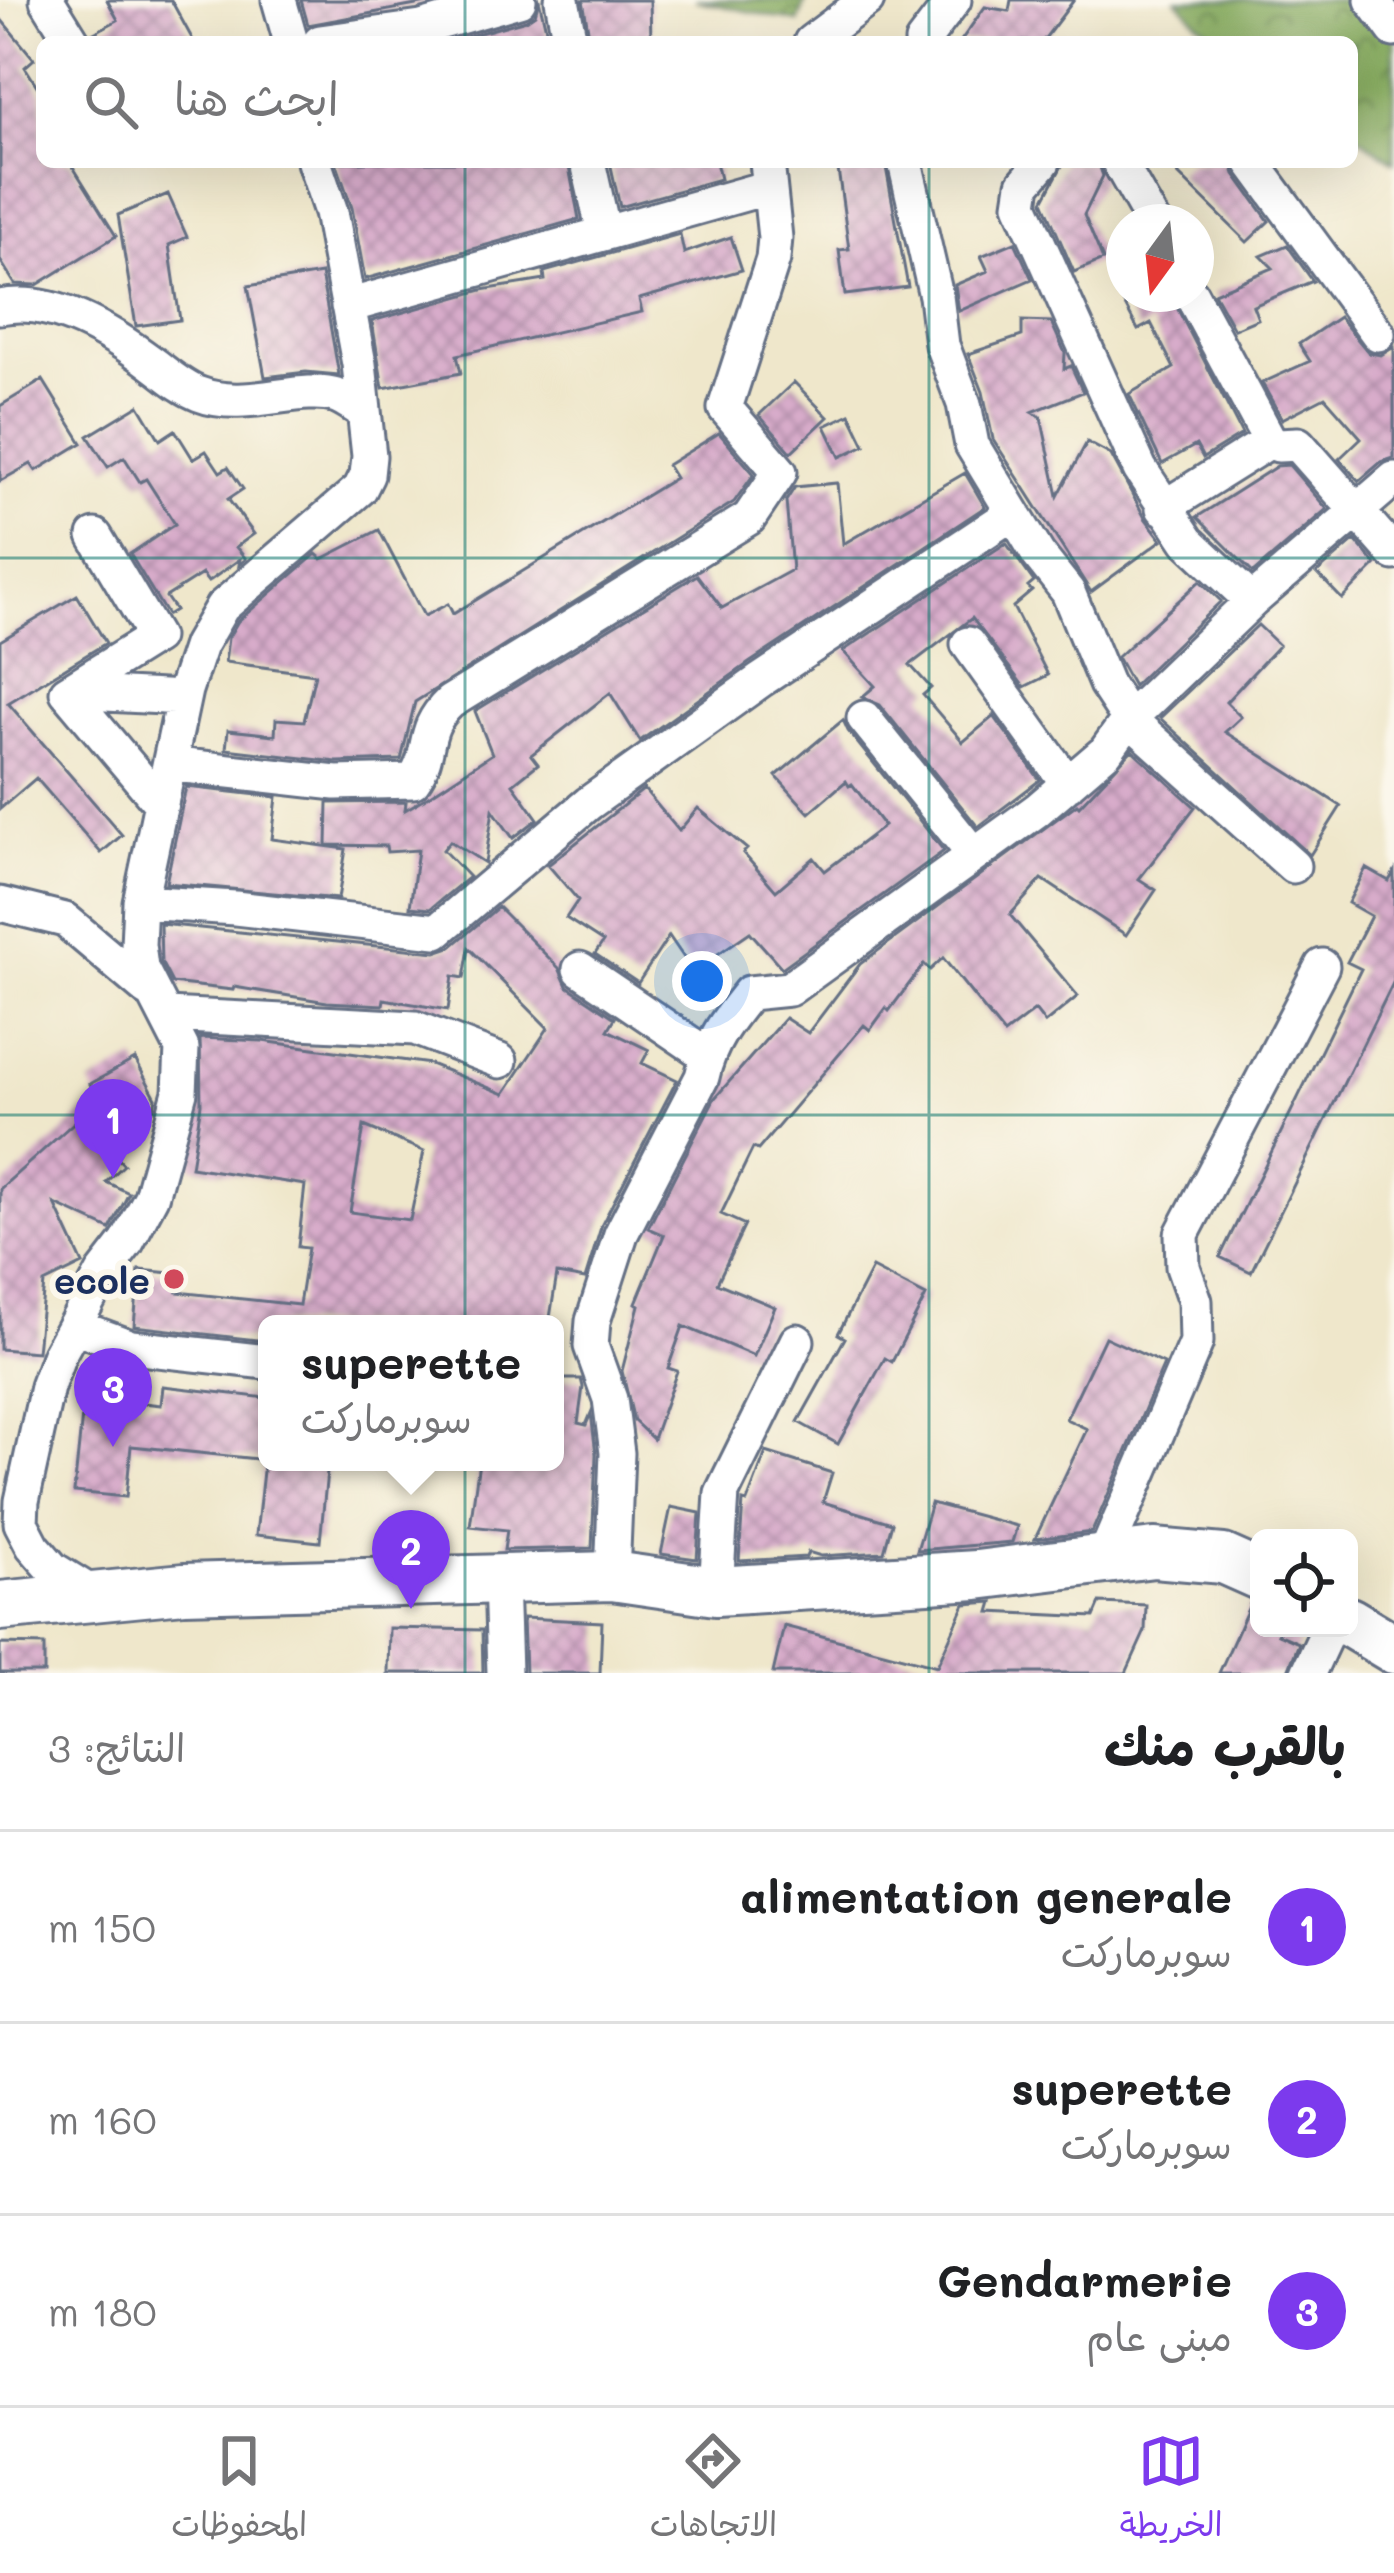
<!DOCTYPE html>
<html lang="ar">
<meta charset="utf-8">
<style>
body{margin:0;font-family:Mali,"Playpen Sans Arabic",sans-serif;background:#f6f6f6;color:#202124;direction:rtl}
.controls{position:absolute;right:36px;bottom:36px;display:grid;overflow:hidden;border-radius:18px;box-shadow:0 12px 48px #0002}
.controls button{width:108px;height:108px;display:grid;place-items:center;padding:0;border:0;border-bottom:3px solid #e0e0e0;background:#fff;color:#202124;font:60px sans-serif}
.compass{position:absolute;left:1106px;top:204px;width:108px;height:108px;border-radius:50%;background:#fff;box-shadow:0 12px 48px #0002;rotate:195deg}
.you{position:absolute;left:702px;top:981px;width:42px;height:42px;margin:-30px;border:9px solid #fff;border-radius:50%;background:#1a73e8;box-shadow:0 0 0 18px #1a73e833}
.badge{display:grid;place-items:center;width:78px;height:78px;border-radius:50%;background:#7c3aed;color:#fff;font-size:39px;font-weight:700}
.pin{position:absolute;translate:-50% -99px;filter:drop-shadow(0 3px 6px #0008)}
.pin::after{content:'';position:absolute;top:63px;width:42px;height:36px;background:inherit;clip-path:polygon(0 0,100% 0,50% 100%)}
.popup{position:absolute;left:258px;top:1315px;width:306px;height:156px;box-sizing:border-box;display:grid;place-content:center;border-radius:18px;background:#fff;filter:drop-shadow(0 3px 9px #0005);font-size:39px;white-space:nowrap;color:#757577}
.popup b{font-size:45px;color:#202124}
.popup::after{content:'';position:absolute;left:50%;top:100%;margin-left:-24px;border:24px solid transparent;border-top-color:#fff}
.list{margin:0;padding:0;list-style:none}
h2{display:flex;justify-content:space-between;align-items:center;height:156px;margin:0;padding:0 48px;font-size:51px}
h2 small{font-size:39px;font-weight:400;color:#757577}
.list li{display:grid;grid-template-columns:78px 1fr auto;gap:36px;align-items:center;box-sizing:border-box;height:192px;padding:0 48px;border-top:3px solid #e0e0e0}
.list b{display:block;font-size:45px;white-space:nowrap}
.list p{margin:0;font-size:39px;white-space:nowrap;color:#757577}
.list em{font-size:39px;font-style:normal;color:#757577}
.icon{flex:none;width:66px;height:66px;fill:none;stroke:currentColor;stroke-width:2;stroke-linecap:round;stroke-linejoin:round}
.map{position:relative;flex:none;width:1394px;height:1673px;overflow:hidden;direction:ltr}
.search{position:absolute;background:#fff;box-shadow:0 12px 48px #0002;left:36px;right:36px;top:36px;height:132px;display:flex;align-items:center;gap:30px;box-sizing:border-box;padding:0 42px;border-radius:18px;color:#757577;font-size:45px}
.sheet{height:732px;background:#fff}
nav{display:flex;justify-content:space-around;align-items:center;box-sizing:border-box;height:168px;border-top:3px solid #e0e0e0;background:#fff;font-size:33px;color:#757577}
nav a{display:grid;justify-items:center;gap:6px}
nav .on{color:#7c3aed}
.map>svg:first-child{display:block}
</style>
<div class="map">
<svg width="1394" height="1673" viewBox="0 0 1394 1673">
<defs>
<pattern id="forest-crowns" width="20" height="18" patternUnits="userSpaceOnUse" patternTransform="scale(3)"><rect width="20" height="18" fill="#87ab60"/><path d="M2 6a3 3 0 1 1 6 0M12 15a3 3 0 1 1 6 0" fill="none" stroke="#6e8c52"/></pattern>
<pattern id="building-cross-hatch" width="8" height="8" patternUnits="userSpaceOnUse" patternTransform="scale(3)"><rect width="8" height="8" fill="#d8acca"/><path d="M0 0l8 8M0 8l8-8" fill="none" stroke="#ae8ca7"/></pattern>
</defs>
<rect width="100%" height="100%" fill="#fbf7ec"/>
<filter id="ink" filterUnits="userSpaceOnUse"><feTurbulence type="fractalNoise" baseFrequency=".00833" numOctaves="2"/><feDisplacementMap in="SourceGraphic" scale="24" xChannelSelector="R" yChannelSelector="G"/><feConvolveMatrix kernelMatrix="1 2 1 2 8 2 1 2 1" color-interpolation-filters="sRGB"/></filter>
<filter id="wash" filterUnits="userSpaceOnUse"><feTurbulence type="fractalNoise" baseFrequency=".004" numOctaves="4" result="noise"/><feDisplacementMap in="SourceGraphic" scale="48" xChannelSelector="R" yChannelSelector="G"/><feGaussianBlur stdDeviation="2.7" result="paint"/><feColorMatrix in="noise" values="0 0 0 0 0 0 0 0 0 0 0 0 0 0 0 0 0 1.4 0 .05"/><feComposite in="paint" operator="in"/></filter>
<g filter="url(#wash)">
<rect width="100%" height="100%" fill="#efe7cb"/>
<path fill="url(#forest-crowns)" stroke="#516d5f" stroke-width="3" d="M 695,0 L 806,0 L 798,22 Z
M 1177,0 L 1394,0 L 1394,162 L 1352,132 L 1352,42 L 1225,42 L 1199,23 Z"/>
<g id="blocks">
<path fill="url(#building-cross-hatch)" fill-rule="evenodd" d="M 107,0 L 171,0 L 194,42 L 94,42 L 92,34 L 118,20 Z
M 301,0 L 443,0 L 308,25 Z
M 539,0 L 549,42 L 448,42 L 526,20 L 535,14 Z
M 583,0 L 650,0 L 651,42 L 590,42 Z
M 1011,0 L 1074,0 L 1043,41 L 960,42 L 985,7 L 1009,11 Z
M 0,18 L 34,59 L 25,67 L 42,94 L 42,162 L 70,162 L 116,236 L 37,285 L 15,284 L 0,260 Z
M 336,162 L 568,162 L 579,219 L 365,279 L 352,208 Z
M 610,162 L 716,162 L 720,179 L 620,207 Z
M 837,162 L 885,162 L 908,287 L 845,295 L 839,250 L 849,249 Z
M 1064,162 L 1098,162 L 1103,176 L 1084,215 L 1103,260 L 1074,272 L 1043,201 Z
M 1190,162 L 1231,162 L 1235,174 L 1269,221 L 1247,242 L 1178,174 Z
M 168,194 L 187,237 L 169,245 L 180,320 L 136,326 L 118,215 Z
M 680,234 L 684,253 L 731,237 L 742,270 L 639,299 L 642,312 L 457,355 L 461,373 L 383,388 L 372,321 L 482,290 L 545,280 L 544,272 Z
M 1015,242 L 1032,279 L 959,311 L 955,285 L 988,271 L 981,256 Z
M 1287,245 L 1313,281 L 1253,306 L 1258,319 L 1234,329 L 1214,293 L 1273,268 L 1261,256 Z
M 321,274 L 339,375 L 306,372 L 265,377 L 248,286 Z
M 1119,294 L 1170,294 L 1242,434 L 1203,458 L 1196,445 L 1162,464 L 1129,394 L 1174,368 L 1151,323 L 1138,330 Z
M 1339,317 L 1369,353 L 1381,355 L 1394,347 L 1394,458 L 1381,462 L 1359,481 L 1339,459 L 1361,438 L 1325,397 L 1282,419 L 1262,383 L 1310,361 L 1299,344 Z
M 1022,321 L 1051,322 L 1065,353 L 1064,369 L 1071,366 L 1083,392 L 1032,412 L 1041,417 L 1058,496 L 1087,442 L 1111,455 L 1145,518 L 1162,540 L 1091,592 L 993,439 L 983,392 L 968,354 L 1022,336 Z
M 43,380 L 82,443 L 36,471 L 31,464 L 0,481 L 0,406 Z
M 794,382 L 828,417 L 791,452 L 759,415 Z
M 139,405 L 160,440 L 175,430 L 193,459 L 206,451 L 220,472 L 228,467 L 243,489 L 228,499 L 254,534 L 236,547 L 246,559 L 239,565 L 240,559 L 208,582 L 202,574 L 166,597 L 175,610 L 167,615 L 130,554 L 175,524 L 146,479 L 140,482 L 124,457 L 108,467 L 88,436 Z
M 850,414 L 865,445 L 840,457 L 825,426 Z
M 719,433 L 754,474 L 734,502 L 415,702 L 401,760 L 337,762 L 226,749 L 228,730 L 275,735 L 276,719 L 304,721 L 315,674 L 225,662 L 228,638 L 238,621 L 316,554 L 322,559 L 379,530 L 424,616 L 448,604 L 453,614 L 675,478 L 667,465 Z
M 1289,465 L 1327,509 L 1253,573 L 1197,517 L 1277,466 Z
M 965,473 L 985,507 L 749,663 L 640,741 L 610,693 L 531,755 L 538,764 L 513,784 L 538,819 L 513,838 L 493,810 L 485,863 L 450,841 L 443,850 L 469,877 L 430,909 L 410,907 L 418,850 L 387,852 L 386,846 L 327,845 L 328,803 L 406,802 L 405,810 L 424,799 L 492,754 L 475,711 L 697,575 L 722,608 L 792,570 L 786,501 L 795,487 L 837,483 L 843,544 Z
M 1355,540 L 1376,565 L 1342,599 L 1317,573 Z
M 1006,543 L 1034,582 L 1028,587 L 1032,591 L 1013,607 L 1048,675 L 1024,687 L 972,618 L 910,665 L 931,688 L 923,695 L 963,742 L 994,716 L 1040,780 L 978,827 L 880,705 L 862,697 L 875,686 L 843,651 Z
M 1200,581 L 1221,601 L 1133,686 L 1117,657 Z
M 77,595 L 106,643 L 8,703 L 122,835 L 101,853 L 36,778 L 0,809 L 0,641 Z
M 1258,625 L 1279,645 L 1226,702 L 1241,717 L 1225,732 L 1341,806 L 1310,855 L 1160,718 Z
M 843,720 L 848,731 L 944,851 L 782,968 L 750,932 L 693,971 L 669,936 L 638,983 L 595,954 L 603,942 L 566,918 L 578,900 L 548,865 L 644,789 L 679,831 L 698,808 L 747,849 L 743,853 L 776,891 L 814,858 L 825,871 L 884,826 L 852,784 L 849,786 L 846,781 L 809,813 L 776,776 Z
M 1132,750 L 1195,807 L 1139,879 L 1156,890 L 1126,935 L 1042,879 L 1010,915 L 1078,996 L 1045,1023 L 1035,1010 L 1004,1034 L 943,958 L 930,970 L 924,964 L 889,1011 L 886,1008 L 870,1030 L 864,1025 L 758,1150 L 753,1148 L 721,1214 L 745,1225 L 717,1283 L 775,1307 L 754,1356 L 683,1326 L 668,1368 L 677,1371 L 653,1439 L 634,1421 L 622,1371 L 639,1305 L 636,1303 L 664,1235 L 648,1228 L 714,1099 L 785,1018 L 808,1033 L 860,964 L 1077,804 L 1079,806 Z
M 186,787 L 277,797 L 272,839 L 346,849 L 338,899 L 166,883 Z
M 1366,868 L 1389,881 L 1394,872 L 1394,981 L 1251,1272 L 1220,1257 L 1361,969 L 1347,962 L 1371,916 L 1348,903 Z
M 498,907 L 559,968 L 567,986 L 615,1018 L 608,1030 L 649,1050 L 642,1063 L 677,1080 L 602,1224 L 585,1279 L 557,1274 L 549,1324 L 267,1324 L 267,1340 L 257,1340 L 134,1326 L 139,1270 L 182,1274 L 177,1292 L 299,1305 L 308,1248 L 298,1247 L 305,1185 L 191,1167 L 201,1104 L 200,1038 L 262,1041 L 430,1064 L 504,1094 L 548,1028 L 469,948 L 464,978 L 453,976 L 448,1010 L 384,999 L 383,1005 L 327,1002 L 234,987 L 233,990 L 172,983 L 161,962 L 160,924 L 436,952 L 451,947 ZM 364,1126 L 424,1151 L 410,1220 L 350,1212 Z
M 135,1059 L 156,1098 L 154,1108 L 99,1138 L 124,1165 L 106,1182 L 129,1193 L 110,1229 L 55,1204 L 83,1264 L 44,1283 L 37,1352 L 0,1349 L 0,1189 L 99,1100 L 90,1084 Z
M 872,1268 L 926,1296 L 892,1362 L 885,1358 L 838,1444 L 798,1422 L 845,1338 L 838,1334 Z
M 1105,1337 L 1164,1364 L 1092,1532 L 1035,1539 L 1087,1429 L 1066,1419 Z
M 555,1379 L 581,1379 L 583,1387 L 578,1423 L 586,1425 L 591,1413 L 596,1454 L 592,1548 L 504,1550 L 507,1530 L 470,1526 L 479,1462 L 555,1462 Z
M 163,1386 L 267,1398 L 267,1460 L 131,1446 L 126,1497 L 74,1492 L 84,1396 L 161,1405 Z
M 766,1452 L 832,1473 L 823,1502 L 892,1523 L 884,1552 L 821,1556 L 808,1552 L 806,1557 L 739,1561 L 743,1501 L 747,1502 Z
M 264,1462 L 328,1462 L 320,1542 L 256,1535 Z
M 931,1503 L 1017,1526 L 1012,1542 L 917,1550 Z
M 671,1507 L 700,1513 L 697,1559 L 661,1554 Z
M 993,1602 L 990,1612 L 1094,1617 L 1100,1603 L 1146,1605 L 1145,1631 L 1126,1673 L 773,1673 L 784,1626 L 937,1666 L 965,1604 Z
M 1251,1602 L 1259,1603 L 1259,1628 L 1281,1628 L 1278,1634 L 1299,1643 L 1287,1673 L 1219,1673 Z
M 523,1618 L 602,1622 L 600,1673 L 525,1673 Z
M 389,1628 L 482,1630 L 483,1673 L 388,1673 Z
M 0,1644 L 44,1645 L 44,1673 L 0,1673 Z"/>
</g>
</g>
<g filter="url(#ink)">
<use href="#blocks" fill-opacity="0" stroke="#656f84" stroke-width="3"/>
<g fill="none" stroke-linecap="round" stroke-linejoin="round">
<defs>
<path id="street" d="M 47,0 L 73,42
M 279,0 L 291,42
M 562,0 L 570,42
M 1372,0 L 1394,30
M 320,42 L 421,28 L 519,0
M 811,42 L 867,0
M 922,42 L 954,0
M 588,162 L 604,233
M 1043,162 L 1024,184 L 1021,204 L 1140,469 L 1188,541 L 1252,601
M 1119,162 L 1153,222
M 1252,162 L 1378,334
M 1191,294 L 1270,441 L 1278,445 L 1298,444 L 1394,553
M 348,306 L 769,187
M 0,307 C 53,296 111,332 152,363 C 167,374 181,387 199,394 C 245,412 300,384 337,396 C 345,399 354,406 361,410
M 1163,508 L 1270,441
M 968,644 L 1068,784
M 67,692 L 155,637 L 95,536
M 864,718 L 974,855
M 166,775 L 176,765 L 336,783 L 413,781 C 434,753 419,731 450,702 L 749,518 L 780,472 L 725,408 L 773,259 L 775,238 L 767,162
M 160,803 L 67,692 L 183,698
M 1293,866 L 1129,719 L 1252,601 L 1394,479
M 140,902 L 235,908 L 437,931 L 589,803 L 761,680 L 1013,513
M 0,904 L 65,920 L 148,990
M 580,969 L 707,1055
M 167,1015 L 415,1028 L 500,1061
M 74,1326 L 131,1347 L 267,1362
M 1103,1560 L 1196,1342 L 1195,1301 L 1183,1267 L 1182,1234 L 1322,966
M 612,1576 L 617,1453 L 610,1399 L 591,1346 L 593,1321 L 621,1234 L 702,1077 C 709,1043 728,1019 749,993 L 789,989 L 1037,810 L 1106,751 L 1129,719 L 1106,684 L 1068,592 L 1038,554 L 972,445 L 964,404 L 942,345 L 936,296 L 905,162
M 501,1579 L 504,1673
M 716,1591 L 722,1493 L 797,1341
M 97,1596 L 53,1569 L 33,1546 L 21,1523 L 22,1501 L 47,1387 L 59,1354 L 103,1273 L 127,1242 L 151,1197 L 180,1092 L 182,1048 L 141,968 L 138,945 L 140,902 L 185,690 L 200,645 L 222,607 L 360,489 L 367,475 L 369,456 L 359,364 L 331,212 L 314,162
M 1308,1673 L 1329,1628"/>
<path id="secondary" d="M 0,1606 L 184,1588 L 612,1576 L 716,1591 L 977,1575 L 1154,1553 L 1223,1559 L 1259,1575
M 1349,1622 L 1394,1649"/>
</defs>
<use href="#street" stroke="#656f84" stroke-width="39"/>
<use href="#secondary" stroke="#656f84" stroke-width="54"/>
<use href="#street" stroke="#fff" stroke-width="33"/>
<use href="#secondary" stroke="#fff" stroke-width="48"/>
</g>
</g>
<path fill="none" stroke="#0f766e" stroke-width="3" stroke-opacity="0.55" d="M 465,0 L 465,42M 929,0 L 929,42M 465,162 L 465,1673M 929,162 L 929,1673M 0,558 L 1394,558M 0,1115 L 1394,1115"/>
<circle fill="#d1495b" stroke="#fbf7ec" stroke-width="4.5" cx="174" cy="1279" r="12"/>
<g text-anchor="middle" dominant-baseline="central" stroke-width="12" stroke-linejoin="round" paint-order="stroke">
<g font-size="36" font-weight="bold" fill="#1b2f5e" stroke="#fbf7ec" text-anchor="end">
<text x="150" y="1279">ecole</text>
</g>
</g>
</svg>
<div class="controls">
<button><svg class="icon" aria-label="locate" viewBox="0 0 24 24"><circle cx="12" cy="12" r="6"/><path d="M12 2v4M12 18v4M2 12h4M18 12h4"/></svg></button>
</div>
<svg class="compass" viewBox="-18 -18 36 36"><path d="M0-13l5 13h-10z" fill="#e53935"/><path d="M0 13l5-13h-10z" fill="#757577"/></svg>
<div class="you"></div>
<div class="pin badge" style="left:113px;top:1178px">1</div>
<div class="pin badge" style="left:411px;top:1609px">2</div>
<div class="popup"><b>superette</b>سوبرماركت</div>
<div class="pin badge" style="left:113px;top:1447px">3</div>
<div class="search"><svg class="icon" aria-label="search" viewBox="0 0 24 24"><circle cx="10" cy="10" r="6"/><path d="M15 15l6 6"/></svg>ابحث هنا</div>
</div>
<section class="sheet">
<h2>بالقرب منك<small>النتائج: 3</small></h2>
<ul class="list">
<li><span class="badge">1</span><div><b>alimentation generale</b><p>سوبرماركت</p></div><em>150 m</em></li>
<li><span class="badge">2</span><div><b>superette</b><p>سوبرماركت</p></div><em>160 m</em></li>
<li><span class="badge">3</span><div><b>Gendarmerie</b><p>مبنى عام</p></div><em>180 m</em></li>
</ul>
</section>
<nav>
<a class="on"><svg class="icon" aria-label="map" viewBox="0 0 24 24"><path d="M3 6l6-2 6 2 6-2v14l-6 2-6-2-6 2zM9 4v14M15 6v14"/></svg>الخريطة</a>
<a><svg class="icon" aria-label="directions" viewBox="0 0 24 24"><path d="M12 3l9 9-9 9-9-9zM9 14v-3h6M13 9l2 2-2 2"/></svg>الاتجاهات</a>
<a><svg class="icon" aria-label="saved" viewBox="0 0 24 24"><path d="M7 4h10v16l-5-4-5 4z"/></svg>المحفوظات</a>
</nav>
